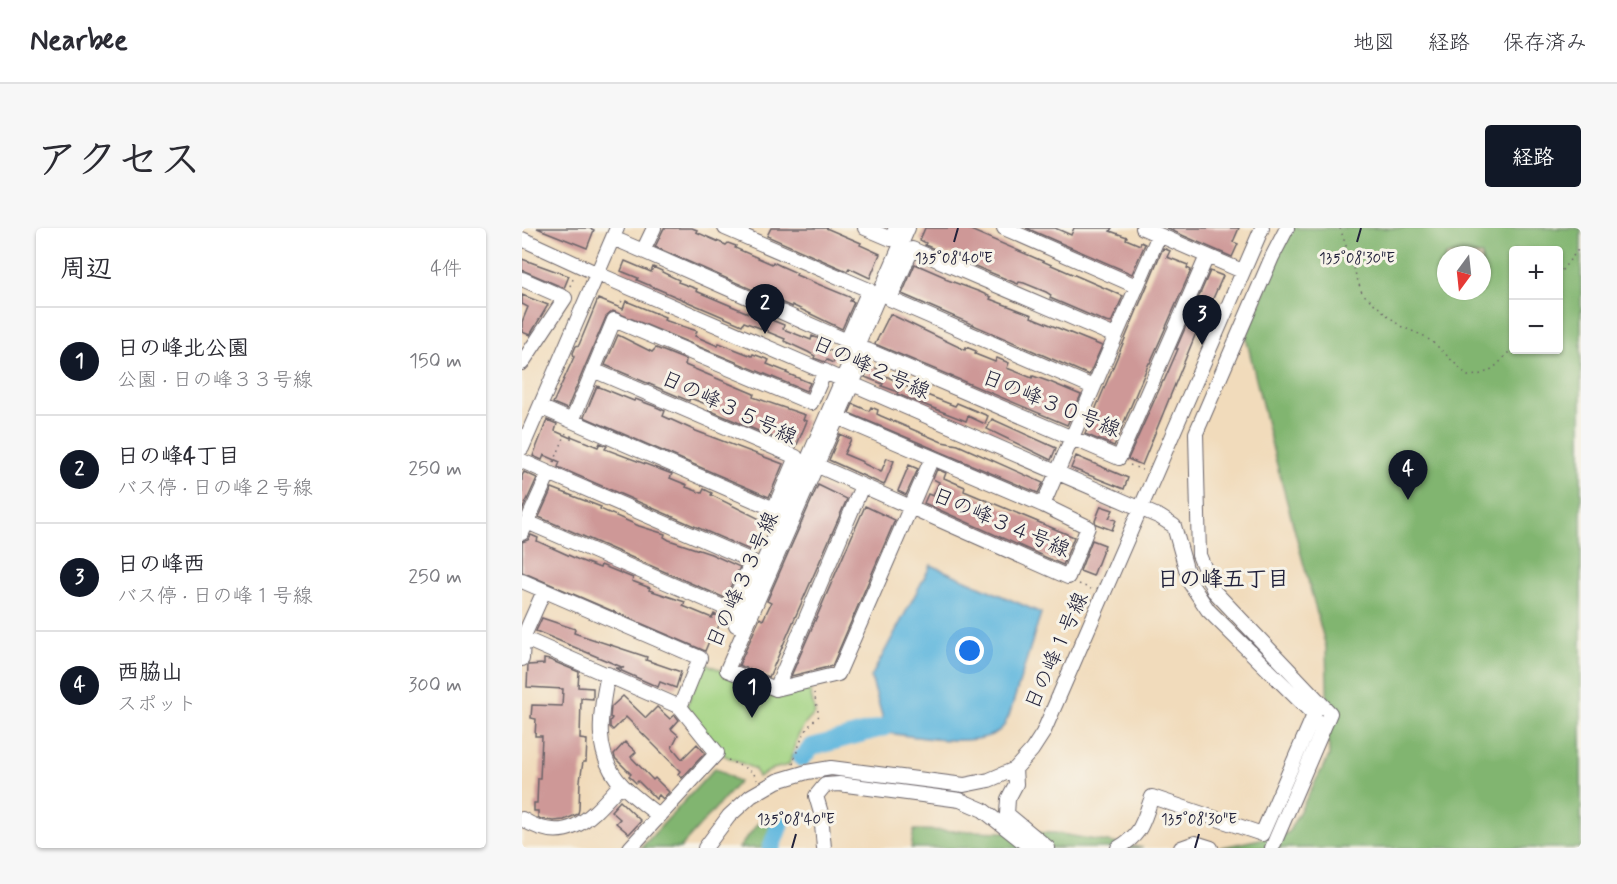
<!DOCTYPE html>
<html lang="ja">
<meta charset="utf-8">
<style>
body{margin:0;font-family:Mynerve,"Klee One",sans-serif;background:#f7f7f7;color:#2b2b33}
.controls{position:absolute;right:18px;top:18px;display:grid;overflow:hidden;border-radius:6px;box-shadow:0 2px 4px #0004}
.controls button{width:54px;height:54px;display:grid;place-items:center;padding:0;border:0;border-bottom:2px solid #e1e1e2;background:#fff;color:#2b2b33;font:30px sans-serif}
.compass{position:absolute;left:915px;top:18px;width:54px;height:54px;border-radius:50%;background:#fff;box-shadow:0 2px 4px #0004;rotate:195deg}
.you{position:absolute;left:448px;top:423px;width:21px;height:21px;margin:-15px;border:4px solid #fff;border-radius:50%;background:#1a73e8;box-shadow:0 0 0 9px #1a73e833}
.badge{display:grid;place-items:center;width:39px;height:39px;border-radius:50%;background:#111827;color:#fff;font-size:20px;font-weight:700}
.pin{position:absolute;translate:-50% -50px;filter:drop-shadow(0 2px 3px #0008)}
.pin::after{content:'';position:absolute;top:32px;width:21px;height:18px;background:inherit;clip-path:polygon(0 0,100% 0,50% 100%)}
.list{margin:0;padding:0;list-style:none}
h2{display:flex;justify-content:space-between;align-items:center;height:78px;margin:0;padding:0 24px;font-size:26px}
h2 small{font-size:20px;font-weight:400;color:#7c7c81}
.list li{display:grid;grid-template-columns:39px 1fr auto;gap:18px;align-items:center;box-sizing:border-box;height:108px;padding:0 24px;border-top:2px solid #e1e1e2}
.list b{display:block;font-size:22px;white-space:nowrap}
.list p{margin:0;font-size:20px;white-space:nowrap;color:#7c7c81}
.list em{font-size:20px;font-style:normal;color:#7c7c81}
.map{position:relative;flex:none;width:1059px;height:620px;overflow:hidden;border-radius:6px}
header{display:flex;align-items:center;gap:36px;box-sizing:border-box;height:84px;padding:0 30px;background:#fff;border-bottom:2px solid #e1e1e2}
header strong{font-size:28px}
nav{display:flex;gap:33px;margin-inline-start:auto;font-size:21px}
.intro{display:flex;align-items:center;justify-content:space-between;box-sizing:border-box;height:144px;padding:0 36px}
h1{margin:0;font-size:42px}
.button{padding:15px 27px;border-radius:6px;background:#111827;color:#fff;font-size:21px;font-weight:700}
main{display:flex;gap:36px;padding:0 36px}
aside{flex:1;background:#fff;border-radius:6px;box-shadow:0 2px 4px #0004}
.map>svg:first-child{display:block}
</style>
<header>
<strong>Nearbee</strong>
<nav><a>地図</a><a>経路</a><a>保存済み</a></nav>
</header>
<div class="intro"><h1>アクセス</h1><a class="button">経路</a></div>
<main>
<aside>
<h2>周辺<small>4件</small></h2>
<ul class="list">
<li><span class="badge">1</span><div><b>日の峰北公園</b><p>公園 · 日の峰３３号線</p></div><em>150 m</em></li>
<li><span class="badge">2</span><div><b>日の峰4丁目</b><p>バス停 · 日の峰２号線</p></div><em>250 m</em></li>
<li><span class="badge">3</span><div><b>日の峰西</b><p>バス停 · 日の峰１号線</p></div><em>250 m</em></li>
<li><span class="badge">4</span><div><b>西脇山</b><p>スポット</p></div><em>300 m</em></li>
</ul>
</aside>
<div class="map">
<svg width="1059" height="620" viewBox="0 0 1059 620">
<rect width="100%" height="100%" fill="#f7f3e8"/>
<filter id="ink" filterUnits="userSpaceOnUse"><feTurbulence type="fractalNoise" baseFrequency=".0167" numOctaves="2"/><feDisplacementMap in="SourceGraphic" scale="12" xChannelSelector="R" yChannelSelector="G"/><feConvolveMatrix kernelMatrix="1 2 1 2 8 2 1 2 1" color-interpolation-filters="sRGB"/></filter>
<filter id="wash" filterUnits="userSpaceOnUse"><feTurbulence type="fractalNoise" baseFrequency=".008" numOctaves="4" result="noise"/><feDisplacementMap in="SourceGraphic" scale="24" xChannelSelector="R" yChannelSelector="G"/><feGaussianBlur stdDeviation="1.35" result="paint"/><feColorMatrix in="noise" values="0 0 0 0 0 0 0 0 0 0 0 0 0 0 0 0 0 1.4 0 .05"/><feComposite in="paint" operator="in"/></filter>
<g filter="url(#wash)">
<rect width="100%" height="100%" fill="#f1dbbb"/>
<path fill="#a2d382" stroke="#627a5e" stroke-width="1.5" d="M 182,435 L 254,465 L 287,458 L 293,486 C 276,500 273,516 267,537 L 251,541 L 236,549 L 233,541 L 203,528 L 164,479 Z"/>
<path fill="#81b570" stroke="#526c56" stroke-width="1.5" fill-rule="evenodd" d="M 767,0 L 1059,0 L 1059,620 L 696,620 L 766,605 L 807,528 L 804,419 L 751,222 L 724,109 ZM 992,22 L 1036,22 L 1036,122 L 992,122 ZM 924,27 L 960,27 L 960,63 L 924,63 Z
M 193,540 L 217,554 L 158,620 L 119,620 Z
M 236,595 L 251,596 L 243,620 L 217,620 Z
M 392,602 L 533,605 L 621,620 L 389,620 Z"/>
<path fill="#62b8de" stroke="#426d8c" stroke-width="1.5" d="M 409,337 L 519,385 L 487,488 C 485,491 483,497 480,500 C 460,522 392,508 365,505 L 349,449 Z"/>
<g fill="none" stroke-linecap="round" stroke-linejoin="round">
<path stroke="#62b8de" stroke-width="18" d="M 280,530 L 290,519 L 363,499
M 249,620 L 258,596"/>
</g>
<g id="blocks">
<path fill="#ce9897" d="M 15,0 L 67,0 L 72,2 L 65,20 Z
M 142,0 L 170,0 L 175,2 L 174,4 L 204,17 L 206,15 L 214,18 L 213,20 L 250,36 L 251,34 L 259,38 L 275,45 L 274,47 L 330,70 L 328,73 L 332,74 L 320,101 L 270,77 L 270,79 L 133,19 Z
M 249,0 L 304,0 L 339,15 L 338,17 L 358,26 L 348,50 L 327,40 L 325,43 L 245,8 Z
M 403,0 L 444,0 L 601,68 L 589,95 L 584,94 L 528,70 L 529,67 L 524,64 L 502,55 L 497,54 L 496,56 L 441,33 L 442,30 L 428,25 L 427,27 L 403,17 L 404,15 L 398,12 Z
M 504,0 L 533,0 L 549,7 L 552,0 L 590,0 L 588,3 L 605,9 L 604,11 L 618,17 L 619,14 L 623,16 L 610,46 Z
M 644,0 L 717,0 L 711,14 L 716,16 L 710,29 Z
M 641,20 L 648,23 L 645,29 L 666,37 L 665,40 L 669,42 L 628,135 L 627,135 L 592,218 L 563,206 Z
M 0,31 L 47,48 L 42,60 L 0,42 Z
M 103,33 L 129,44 L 131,39 L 140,43 L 140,44 L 157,52 L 156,54 L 175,61 L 174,63 L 231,87 L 232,85 L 262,97 L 261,101 L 289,112 L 290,108 L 298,111 L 296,118 L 315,125 L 311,135 L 305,132 L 303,134 L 292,130 L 293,128 L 286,124 L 262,113 L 263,111 L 246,104 L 246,103 L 222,94 L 220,97 L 115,52 L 116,50 L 99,43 Z
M 393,36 L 423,49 L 423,51 L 458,64 L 469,69 L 468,71 L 510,87 L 509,89 L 580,118 L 567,147 L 380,66 Z
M 688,43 L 701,48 L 685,84 L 683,83 L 620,237 L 606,231 L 641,153 L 642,153 L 656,121 L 654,121 Z
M 0,67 L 26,77 L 8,107 L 0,104 L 0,94 L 6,79 L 0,76 Z
M 76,71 L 101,81 L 104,73 L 143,89 L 142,92 L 175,103 L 173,108 L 196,118 L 197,115 L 230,128 L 231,126 L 247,132 L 245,136 L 265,144 L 264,145 L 288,155 L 284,163 L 91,83 L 84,89 L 45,181 L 31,175 L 52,129 L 51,125 L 54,118 L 57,117 Z
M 368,86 L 443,122 L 444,119 L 454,123 L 453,126 L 473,134 L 475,130 L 487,135 L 485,140 L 510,150 L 511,148 L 528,154 L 559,167 L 545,197 L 353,116 Z
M 96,107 L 130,124 L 134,120 L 164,132 L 163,137 L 232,166 L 231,169 L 283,187 L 281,192 L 285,193 L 274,219 L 187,182 L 189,178 L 168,170 L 167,173 L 83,137 Z
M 348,138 L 361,143 L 360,146 L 392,162 L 433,178 L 435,175 L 466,188 L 463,196 L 446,188 L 444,193 L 375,166 L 376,164 L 360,158 L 361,156 L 343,149 Z
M 75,158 L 112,173 L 113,171 L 132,178 L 143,183 L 141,188 L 174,203 L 261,236 L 247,269 L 62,189 Z
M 331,176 L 347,183 L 349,179 L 356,182 L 355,186 L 359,188 L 420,214 L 436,217 L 521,255 L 516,265 L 327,185 Z
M 470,191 L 534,220 L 529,232 L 465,201 Z
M 25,192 L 35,196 L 33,203 L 49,210 L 49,208 L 76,219 L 78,215 L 85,218 L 83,221 L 150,246 L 148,250 L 165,257 L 164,259 L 180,265 L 182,261 L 190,265 L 189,267 L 242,293 L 230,323 L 36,239 L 38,234 L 22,227 L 20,232 L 11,228 Z
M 318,206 L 329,211 L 322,226 L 341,234 L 340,235 L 359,244 L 365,230 L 372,233 L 362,257 L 307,232 Z
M 554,228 L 606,250 L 602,261 L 549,240 Z
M 387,237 L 396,241 L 384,267 L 376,263 Z
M 415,241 L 424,245 L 422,250 L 443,259 L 442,263 L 552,309 L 541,337 L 402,275 L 406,266 L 411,268 L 417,254 L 411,251 Z
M 2,244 L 15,250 L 0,283 L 0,248 Z
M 296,257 L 325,271 L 247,449 L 217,437 L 238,390 L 241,392 L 249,375 L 245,373 Z
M 30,260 L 79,279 L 78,281 L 117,298 L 143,306 L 142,309 L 147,312 L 189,326 L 218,339 L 203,370 L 17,289 Z
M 343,278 L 373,292 L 310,438 L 269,448 Z
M 579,278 L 591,282 L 587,290 L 594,292 L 590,302 L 574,296 L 573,293 Z
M 9,307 L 16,310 L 15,313 L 57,332 L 78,340 L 79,337 L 111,350 L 110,353 L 128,360 L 127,362 L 163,374 L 161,378 L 190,390 L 192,386 L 200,390 L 195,402 L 192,401 L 183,423 L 0,344 L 0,314 L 6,312 Z
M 570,312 L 583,317 L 571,348 L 558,343 Z
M 20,390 L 53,401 L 52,405 L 125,429 L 124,432 L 159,444 L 154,460 L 138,454 L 136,459 L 93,440 L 102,440 L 14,403 Z
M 22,431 L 28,432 L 57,444 L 56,459 L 71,460 L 71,471 L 59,470 L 58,511 L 65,512 L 64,534 L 61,534 L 58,553 L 57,581 L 56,586 L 42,592 L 31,593 L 19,591 L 16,589 L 16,583 L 12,583 L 12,575 L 15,575 L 16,550 L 18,550 L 20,508 L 13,508 L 14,491 L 9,490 L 10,477 L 40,478 L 41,461 L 5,459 L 6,437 L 22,436 Z
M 101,468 L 124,490 L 135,479 L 148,491 L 153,487 L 157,492 L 149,501 L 156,507 L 150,519 L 160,531 L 175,516 L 183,525 L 160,550 L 156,546 L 158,543 L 104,489 L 91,502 L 88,499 L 88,493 L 90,490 L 88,489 L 89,479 Z
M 103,514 L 114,524 L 109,529 L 131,552 L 133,550 L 147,564 L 141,571 L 137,567 L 134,571 L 116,553 L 114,555 L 107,548 L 109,546 L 93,530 L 92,526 Z
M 98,573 L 119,593 L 107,606 L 94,595 L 98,591 L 89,583 Z"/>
</g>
</g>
<g filter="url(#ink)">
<use href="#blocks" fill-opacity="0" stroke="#6a6368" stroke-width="1.5"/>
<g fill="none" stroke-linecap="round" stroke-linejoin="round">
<defs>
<path id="minor" d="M 343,0 L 369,11 L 374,0
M 482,0 L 614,58
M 621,0 L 720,43
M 91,10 L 121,23 L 132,0
M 0,11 L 76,46 L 638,289 L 652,298 L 668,355 L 686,382 L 792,487 L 740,606 L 630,569 C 620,595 621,605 596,620
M 121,23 L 325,113 L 347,62 L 203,0
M 0,51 L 43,70 L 0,135
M 571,159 L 368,71 L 390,21 L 593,108
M 18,179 L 50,193 L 92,92 L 289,175 L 303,143
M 50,193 L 252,281 L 274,229 L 71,142
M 0,220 L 95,0
M 410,230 L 316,446 L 254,461 L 205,442 L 345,122 L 597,230 L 685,28
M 0,233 L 27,245 L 0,305
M 294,237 L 546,349 L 566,299 L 521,277 L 315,189
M 521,277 L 637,7
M 5,294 L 208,382 L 230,333 L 27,245
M 0,353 L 178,430 L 158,479 L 195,525 L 108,620
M 214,397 L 386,0
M 1,410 L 158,479
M 0,431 L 1,410 L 22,363
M 86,446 C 78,485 70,527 101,558 C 112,569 125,578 137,588
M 254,461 L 340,258
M 493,541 L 494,556 L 486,571 L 485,586 L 526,620
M 0,591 C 46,620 69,589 99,556
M 183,620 L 207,588 L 229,568 L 255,553 L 285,544 L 309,540 L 442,557 L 467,552 L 493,541 L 510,522 L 521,505 L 740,0
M 302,620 L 299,585 L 294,568 L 303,557 L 317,556 L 438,572 L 461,582 L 509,620
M 659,620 L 673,615 L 689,620
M 750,620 L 808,485 L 692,363 L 677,327 L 674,205 L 750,29 L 765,0"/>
</defs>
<use href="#minor" stroke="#6a6368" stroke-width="16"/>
<path stroke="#6a6368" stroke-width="1.5" stroke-dasharray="1.5 4.5" stroke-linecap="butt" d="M 818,0 L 840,65 L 878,98 L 902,108 L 914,117 L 946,148 C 970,147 977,135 992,118
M 1036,47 L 1059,18
M 48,58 L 52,49
M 97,80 L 101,70
M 32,234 L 44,205
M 608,237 L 620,242
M 557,356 L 569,361
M 206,532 L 231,544 L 235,552
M 271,536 C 277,517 281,501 297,488 L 292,465"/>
<use href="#minor" stroke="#fff" stroke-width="14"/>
</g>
</g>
<path fill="none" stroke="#22223b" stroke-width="2" d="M 432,14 L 436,0M 835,14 L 839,0M 270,620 L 274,606M 673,620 L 677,606"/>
<g text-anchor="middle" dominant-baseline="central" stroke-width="6" stroke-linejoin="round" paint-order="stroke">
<g font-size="21" fill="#22223b" stroke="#f7f3e8">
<text transform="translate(349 140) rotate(24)">日の峰２号線</text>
<text transform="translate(529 176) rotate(22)">日の峰３０号線</text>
<text transform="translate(207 180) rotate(25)">日の峰３５号線</text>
<text transform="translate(479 295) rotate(23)">日の峰３４号線</text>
<text transform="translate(221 352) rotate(-66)">日の峰３３号線</text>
<text transform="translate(535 423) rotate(-66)">日の峰１号線</text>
</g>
<g font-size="22" font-weight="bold" fill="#22223b" stroke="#f7f3e8">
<text x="701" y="352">日の峰五丁目</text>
</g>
</g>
<g font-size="15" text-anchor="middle" fill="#22223b" stroke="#f7f3e8" stroke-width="6" stroke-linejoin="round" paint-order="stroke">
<text x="432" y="35">135°08'40"E</text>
<text x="835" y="35">135°08'30"E</text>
<text x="274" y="596">135°08'40"E</text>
<text x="677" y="596">135°08'30"E</text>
</g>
</svg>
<div class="controls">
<button>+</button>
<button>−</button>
</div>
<svg class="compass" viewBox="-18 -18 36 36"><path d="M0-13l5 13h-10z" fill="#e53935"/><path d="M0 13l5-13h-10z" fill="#7c7c81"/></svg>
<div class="you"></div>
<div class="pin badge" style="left:230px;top:490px">1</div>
<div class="pin badge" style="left:243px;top:106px">2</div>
<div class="pin badge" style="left:680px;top:117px">3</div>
<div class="pin badge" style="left:886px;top:272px">4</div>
</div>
</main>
